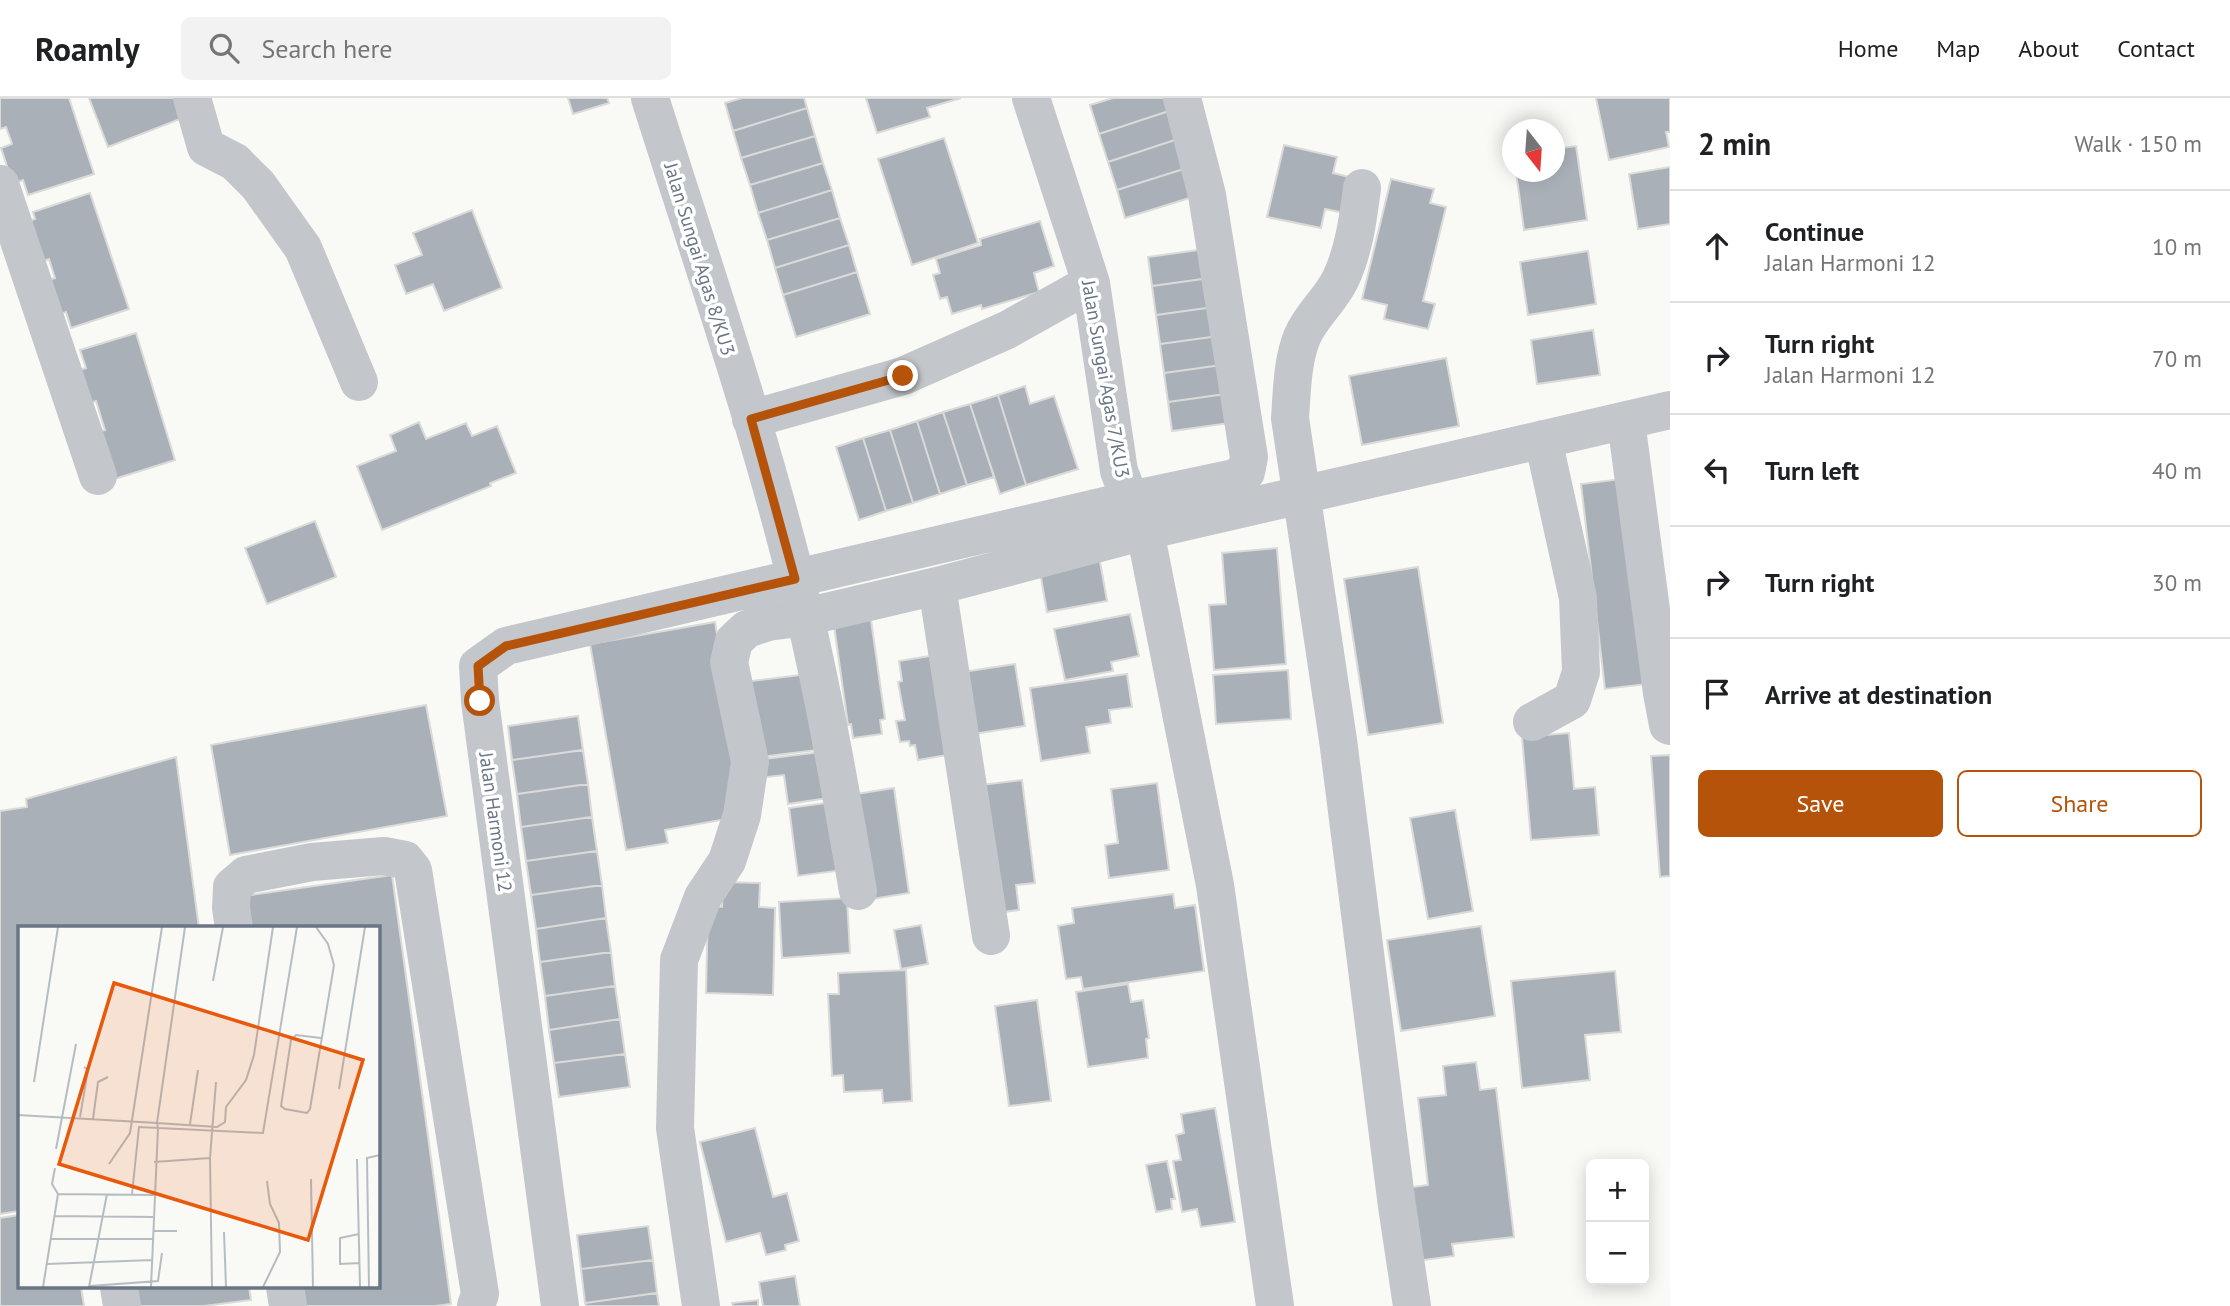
<!DOCTYPE html>
<meta charset="utf-8">
<style>
body{margin:0;font-family:"PT Sans",sans-serif;background:#f2f2f2;color:#202124}
.controls{position:absolute;right:21px;bottom:21px;display:grid;overflow:hidden;border-radius:10px;box-shadow:0 4px 18px #0003}
.controls button{width:63px;height:63px;display:grid;place-items:center;padding:0;border:0;border-bottom:2px solid #e0e0e0;background:#fff;color:#202124;font:35px sans-serif}
.compass{position:absolute;left:1502px;top:21px;width:63px;height:63px;border-radius:50%;background:#fff;box-shadow:0 4px 18px #0003;rotate:163deg}
.stop{position:absolute;width:21px;height:21px;margin:-16px;border:5px solid #b45309;border-radius:50%;background:#fff}
.stop.end{background:#b45309;border-color:#fff;box-shadow:0 2px 7px #0008}
.list{margin:0;padding:0;list-style:none}
h2{display:flex;justify-content:space-between;align-items:center;height:91px;margin:0;padding:0 28px;font-size:30px}
h2 small{font-size:23px;font-weight:400;color:#757577}
.list li{display:grid;grid-template-columns:46px 1fr auto;gap:21px;align-items:center;box-sizing:border-box;height:112px;padding:0 28px;border-top:2px solid #e0e0e0}
.list b{display:block;font-size:26px;white-space:nowrap}
.list p{margin:0;font-size:23px;white-space:nowrap;color:#757577}
.list em{font-size:23px;font-style:normal;color:#757577}
.actions{display:flex;gap:14px;padding:21px 28px}
.actions a{flex:1;padding:16px 0;border:2px solid #b45309;border-radius:10px;text-align:center;font-size:24px;color:#b45309}
.actions .main{background:#b45309;color:#fff}
.icon{flex:none;width:38px;height:38px;fill:none;stroke:currentColor;stroke-width:2;stroke-linecap:round;stroke-linejoin:round}
.map{position:relative;flex:none;width:1670px;height:1208px;overflow:hidden}
header{display:flex;align-items:center;gap:42px;box-sizing:border-box;height:98px;padding:0 35px;background:#fff;border-bottom:2px solid #e0e0e0}
header strong{font-size:33px}
nav{display:flex;gap:38px;margin-inline-start:auto;font-size:24px}
.search{width:490px;height:63px;background:#f2f2f2;display:flex;align-items:center;gap:18px;box-sizing:border-box;padding:0 24px;border-radius:10px;color:#757577;font-size:26px}
main{display:flex}
aside{flex:1;background:#fff}
.map>svg:first-child{display:block}
</style>
<header>
<strong>Roamly</strong>
<div class="search"><svg class="icon" aria-label="search" viewBox="0 0 24 24"><circle cx="10" cy="10" r="6"/><path d="M15 15l6 6"/></svg>Search here</div>
<nav><a>Home</a><a>Map</a><a>About</a><a>Contact</a></nav>
</header>
<main>
<div class="map">
<svg width="1670" height="1208" viewBox="0 0 1670 1208">
<rect width="100%" height="100%" fill="#f9f9f6"/>
<path fill="#a9b0b7" stroke="#dadbd9" stroke-width="2" d="M 0,0 L 69,0 L 94,76 L 28,97 L 23,82 L 13,86 L 1,50 L 12,46 L 6,29 L 0,31 Z
M 89,0 L 187,0 L 193,16 L 108,49 Z
M 568,0 L 607,0 L 609,5 L 573,16 Z
M 742,0 L 804,0 L 807,10 L 733,33 L 725,5 Z
M 866,0 L 961,0 L 927,10 L 930,19 L 877,35 Z
M 1113,0 L 1168,0 L 1172,12 L 1099,36 L 1090,7 Z
M 1596,0 L 1670,0 L 1670,34 L 1666,34 L 1669,49 L 1609,62 Z
M 807,10 L 815,38 L 741,60 L 733,33 Z
M 1172,12 L 1181,40 L 1108,64 L 1099,36 Z
M 815,38 L 823,65 L 750,87 L 741,60 Z
M 944,40 L 978,145 L 912,167 L 878,61 Z
M 1181,40 L 1190,69 L 1117,92 L 1108,64 Z
M 1284,47 L 1337,59 L 1333,75 L 1353,80 L 1345,115 L 1325,111 L 1321,130 L 1267,119 Z
M 1576,48 L 1587,122 L 1524,132 L 1516,74 L 1554,74 L 1554,51 Z
M 823,65 L 832,92 L 758,115 L 750,87 Z
M 1190,69 L 1199,97 L 1125,120 L 1117,92 Z
M 1670,69 L 1670,126 L 1638,131 L 1629,76 Z
M 1391,81 L 1434,91 L 1430,105 L 1446,109 L 1423,203 L 1435,206 L 1428,231 L 1384,221 L 1387,207 L 1362,201 Z
M 832,92 L 840,120 L 767,142 L 758,115 Z
M 90,95 L 129,211 L 71,230 L 66,214 L 51,219 L 40,185 L 55,180 L 49,161 L 35,166 L 22,126 L 35,121 L 33,114 Z
M 472,112 L 502,190 L 444,213 L 433,186 L 406,196 L 395,167 L 422,157 L 413,135 Z
M 840,120 L 849,147 L 775,170 L 767,142 Z
M 1040,123 L 1054,168 L 1034,175 L 1039,194 L 982,211 L 981,207 L 952,216 L 947,199 L 940,201 L 933,177 L 940,175 L 936,161 L 981,147 L 980,141 Z
M 849,147 L 857,174 L 783,197 L 775,170 Z
M 1213,150 L 1217,179 L 1152,188 L 1148,159 Z
M 1588,153 L 1596,206 L 1528,217 L 1520,164 Z
M 857,174 L 870,216 L 796,239 L 783,197 Z
M 1217,179 L 1221,208 L 1156,217 L 1152,188 Z
M 1221,208 L 1226,237 L 1160,246 L 1156,217 Z
M 1593,232 L 1600,277 L 1537,286 L 1531,242 Z
M 136,235 L 175,362 L 105,384 L 90,336 L 105,332 L 96,303 L 80,308 L 70,275 L 86,270 L 80,252 Z
M 1226,237 L 1229,266 L 1164,275 L 1160,246 Z
M 1446,260 L 1459,328 L 1362,347 L 1349,278 Z
M 1229,266 L 1233,295 L 1168,304 L 1164,275 Z
M 1025,288 L 1030,306 L 1054,298 L 1078,371 L 1026,387 L 998,297 Z
M 1233,295 L 1237,324 L 1172,333 L 1168,304 Z
M 998,297 L 1026,387 L 1000,396 L 970,306 Z
M 970,306 L 994,379 L 967,387 L 943,314 Z
M 943,314 L 967,387 L 940,396 L 917,323 Z
M 917,323 L 940,396 L 913,405 L 890,332 Z
M 419,324 L 426,341 L 466,325 L 472,338 L 497,328 L 516,375 L 490,385 L 491,388 L 382,432 L 357,368 L 396,353 L 390,337 Z
M 890,332 L 913,405 L 886,413 L 863,340 Z
M 863,340 L 886,413 L 859,422 L 836,349 Z
M 1621,381 L 1647,586 L 1605,591 L 1581,386 Z
M 315,423 L 336,479 L 267,506 L 245,450 Z
M 1277,450 L 1286,566 L 1214,572 L 1209,507 L 1226,506 L 1222,455 Z
M 1099,458 L 1107,503 L 1047,514 L 1039,468 Z
M 1418,469 L 1443,625 L 1368,637 L 1344,481 Z
M 870,515 L 885,621 L 880,622 L 882,636 L 853,640 L 851,626 L 848,627 L 833,520 Z
M 1130,516 L 1139,558 L 1111,564 L 1113,573 L 1065,582 L 1054,531 Z
M 715,524 L 738,661 L 743,718 L 665,732 L 668,745 L 626,752 L 590,546 Z
M 930,558 L 947,657 L 918,662 L 915,647 L 910,648 L 909,643 L 900,644 L 896,623 L 905,622 L 898,584 L 902,583 L 899,563 Z
M 1015,566 L 1025,628 L 973,636 L 963,574 Z
M 1288,572 L 1291,621 L 1216,626 L 1213,577 Z
M 808,576 L 817,652 L 760,659 L 751,583 Z
M 1127,576 L 1132,609 L 1109,612 L 1111,625 L 1086,629 L 1090,655 L 1041,663 L 1030,590 Z
M 426,607 L 447,718 L 230,757 L 211,647 Z
M 578,618 L 583,652 L 512,662 L 508,628 Z
M 1569,635 L 1574,691 L 1595,689 L 1599,737 L 1531,742 L 1522,639 Z
M 583,652 L 588,686 L 517,696 L 512,662 Z
M 829,653 L 835,699 L 788,706 L 784,677 L 758,680 L 756,662 Z
M 1670,657 L 1670,778 L 1660,779 L 1651,658 Z
M 176,659 L 199,830 L 19,830 L 19,1113 L 0,1116 L 0,713 L 27,709 L 26,701 Z
M 1022,682 L 1035,785 L 1016,787 L 1019,812 L 988,816 L 972,688 Z
M 1157,685 L 1169,772 L 1109,780 L 1105,747 L 1118,745 L 1111,691 Z
M 588,686 L 592,719 L 521,729 L 517,696 Z
M 894,690 L 909,795 L 872,801 L 856,696 Z
M 833,704 L 843,772 L 798,778 L 789,710 Z
M 1455,712 L 1473,813 L 1428,821 L 1410,720 Z
M 592,719 L 597,753 L 526,763 L 521,729 Z
M 597,753 L 602,787 L 531,797 L 526,763 Z
M 392,777 L 451,1206 L 435,1208 L 292,1208 L 290,1189 L 378,1189 L 378,830 L 241,830 L 237,799 Z
M 723,784 L 760,785 L 759,809 L 775,810 L 773,897 L 706,895 L 708,808 L 722,809 Z
M 602,787 L 606,820 L 536,831 L 531,797 Z
M 1173,796 L 1175,810 L 1195,807 L 1204,873 L 1083,891 L 1081,879 L 1066,881 L 1058,828 L 1074,825 L 1072,810 Z
M 847,800 L 850,855 L 782,860 L 779,804 Z
M 606,820 L 611,854 L 540,864 L 536,831 Z
M 921,827 L 928,866 L 901,871 L 894,832 Z
M 1481,828 L 1495,918 L 1401,933 L 1387,842 Z
M 611,854 L 615,888 L 545,898 L 540,864 Z
M 906,872 L 912,1003 L 883,1005 L 882,992 L 844,994 L 843,977 L 832,978 L 828,896 L 839,896 L 838,875 Z
M 1615,873 L 1621,934 L 1585,937 L 1590,982 L 1522,990 L 1511,883 Z
M 1128,886 L 1131,904 L 1143,902 L 1149,940 L 1146,941 L 1148,960 L 1088,969 L 1076,894 Z
M 615,888 L 620,921 L 549,932 L 545,898 Z
M 1037,902 L 1051,1003 L 1009,1008 L 995,908 Z
M 620,921 L 625,956 L 554,965 L 549,932 Z
M 625,956 L 630,989 L 559,999 L 554,965 Z
M 1476,964 L 1480,992 L 1496,990 L 1514,1139 L 1452,1146 L 1454,1158 L 1393,1166 L 1384,1093 L 1428,1087 L 1418,1000 L 1446,997 L 1443,968 Z
M 1215,1010 L 1235,1124 L 1201,1129 L 1197,1111 L 1182,1114 L 1173,1063 L 1181,1062 L 1176,1037 L 1184,1035 L 1181,1016 Z
M 755,1030 L 773,1099 L 787,1095 L 799,1143 L 785,1147 L 786,1152 L 766,1157 L 760,1135 L 726,1144 L 700,1044 Z
M 1167,1063 L 1175,1101 L 1171,1101 L 1172,1111 L 1156,1114 L 1146,1067 Z
M 19,1117 L 19,1189 L 81,1189 L 84,1208 L 0,1208 L 0,1120 Z
M 648,1128 L 653,1162 L 581,1171 L 577,1137 Z
M 653,1162 L 657,1195 L 585,1205 L 581,1171 Z
M 795,1178 L 800,1208 L 763,1208 L 759,1184 Z
M 128,1189 L 249,1189 L 251,1202 L 204,1208 L 131,1208 Z
M 657,1195 L 659,1208 L 586,1208 L 585,1205 Z
M 758,1202 L 758,1208 L 733,1208 L 732,1205 Z"/>
<g fill="none" stroke-linecap="round" stroke-linejoin="round">
<path stroke="#c3c6ca" stroke-width="38" d="M 192,0 L 206,49 L 235,64 L 258,87 L 303,150 L 359,284
M 650,0 C 704,171 764,343 805,518 C 826,609 842,701 858,793
M 1031,0 L 1091,185 L 1119,373 L 1130,402 L 1145,433 L 1670,312
M 0,86 L 98,378
M 1362,90 C 1358,121 1354,152 1341,180 C 1331,202 1311,217 1302,239 C 1292,264 1292,294 1290,320 L 1338,642 L 1397,1108 L 1412,1208
M 751,321 L 903,278 L 1007,232 L 1091,185
M 1626,323 L 1662,595 L 1668,627 L 1670,628
M 937,488 L 991,838
M 1532,624 L 1572,602 L 1581,574 L 1578,500 L 1543,341
M 234,830 L 231,810 L 232,789 L 246,777 L 312,764 L 384,758 L 405,762 L 413,772 L 480,1196 L 476,1208
M 119,1189 L 122,1208
M 285,1189 L 288,1208
M 560,1208 L 480,603 L 478,568 L 506,548 L 1130,402 L 1234,380 L 1246,374 L 1249,359 L 1207,97 L 1182,0
M 701,1208 L 675,1030 L 679,862 L 703,799 L 727,763 L 742,717 L 750,664 L 729,564 L 734,543 L 747,531 L 768,524 L 805,519 L 937,488 L 1145,433 L 1215,787 L 1275,1208"/>
</g>
<g fill="none" stroke-linecap="round" stroke-linejoin="round">
<path stroke="#b45309" stroke-width="9" d="M 480,603 L 478,568 L 506,548 L 795,481 L 751,321 L 903,278"/>
</g>
<g text-anchor="middle" dominant-baseline="central" stroke-width="7" stroke-linejoin="round" paint-order="stroke">
<g font-size="19" fill="#697686" stroke="#fff">
<text transform="translate(700 161) rotate(73)">Jalan Sungai Agas 8/KU3</text>
<text transform="translate(1106 281) rotate(80)">Jalan Sungai Agas 7/KU3</text>
<text transform="translate(496 724) rotate(82)">Jalan Harmoni 12</text>
</g>
</g>
<g transform="translate(18 828)">
<rect width="362" height="362" fill="#f9f9f6"/>
<path fill="none" stroke="#b6bdc2" stroke-width="2" d="M 167,1 L 139,197 L 199,201 L 207,196 L 208,181 L 228,154 L 236,129 L 255,1M 298,1 L 310,18 L 316,39 L 292,183 L 289,187 L 267,183 L 263,180 L 273,114 L 278,109 L 303,112M 195,55 L 205,1M 16,156 L 40,1M 321,163 L 347,1M 0,189 L 139,197 L 140,202M 62,191 L 70,144 L 66,141M 75,193 L 80,156 L 90,151M 172,198 L 180,144M 38,223 L 58,118M 339,233 L 342,361M 136,236 L 192,232M 91,238 L 112,207 L 144,1M 37,242 L 34,258 L 40,268M 293,253 L 295,361M 114,268 L 121,201 L 245,207 L 279,1M 36,290 L 135,291M 136,305 L 159,305M 206,306 L 208,361M 341,308 L 322,312 L 322,338 L 342,337M 33,313 L 136,313M 29,338 L 134,334M 72,360 L 140,355 L 144,327M 25,361 L 40,268 L 136,269M 71,361 L 89,268M 133,361 L 140,202M 194,361 L 192,232 L 198,156M 245,361 L 262,326 L 261,297 L 252,278 L 249,255M 351,361 L 349,232 L 362,229"/>
<path fill="#e8590c" fill-opacity="0.15" stroke="#e8590c" stroke-width="3.5" d="M 96,57 L 345,134 L 290,314 L 41,238 Z"/>
<rect width="362" height="362" fill="none" stroke="#697686" stroke-width="3.5"/>
</g>
</svg>
<div class="controls">
<button>+</button>
<button>−</button>
</div>
<svg class="compass" viewBox="-18 -18 36 36"><path d="M0-13l5 13h-10z" fill="#e53935"/><path d="M0 13l5-13h-10z" fill="#757577"/></svg>
<div class="stop" style="left:480px;top:603px"></div>
<div class="stop end" style="left:903px;top:278px"></div>
</div>
<aside>
<h2>2 min<small>Walk · 150 m</small></h2>
<ul class="list">
<li><svg class="icon" aria-label="ahead" viewBox="0 0 24 24"><path d="M12 20V5M6 11l6-6 6 6"/></svg><div><b>Continue</b><p>Jalan Harmoni 12</p></div><em>10 m</em></li>
<li><svg class="icon" aria-label="right" viewBox="0 0 24 24"><path d="M7 20v-9h11M14 6l5 5-5 5"/></svg><div><b>Turn right</b><p>Jalan Harmoni 12</p></div><em>70 m</em></li>
<li><svg class="icon" aria-label="left" viewBox="0 0 24 24"><path d="M17 20v-9H6M10 6l-5 5 5 5"/></svg><div><b>Turn left</b></div><em>40 m</em></li>
<li><svg class="icon" aria-label="right" viewBox="0 0 24 24"><path d="M7 20v-9h11M14 6l5 5-5 5"/></svg><div><b>Turn right</b></div><em>30 m</em></li>
<li><svg class="icon" aria-label="arrive" viewBox="0 0 24 24"><path d="M6 21V4h12l-3 4 3 4H6"/></svg><div><b>Arrive at destination</b></div></li>
</ul>
<div class="actions"><a class="main">Save</a><a>Share</a></div>
</aside>
</main>
